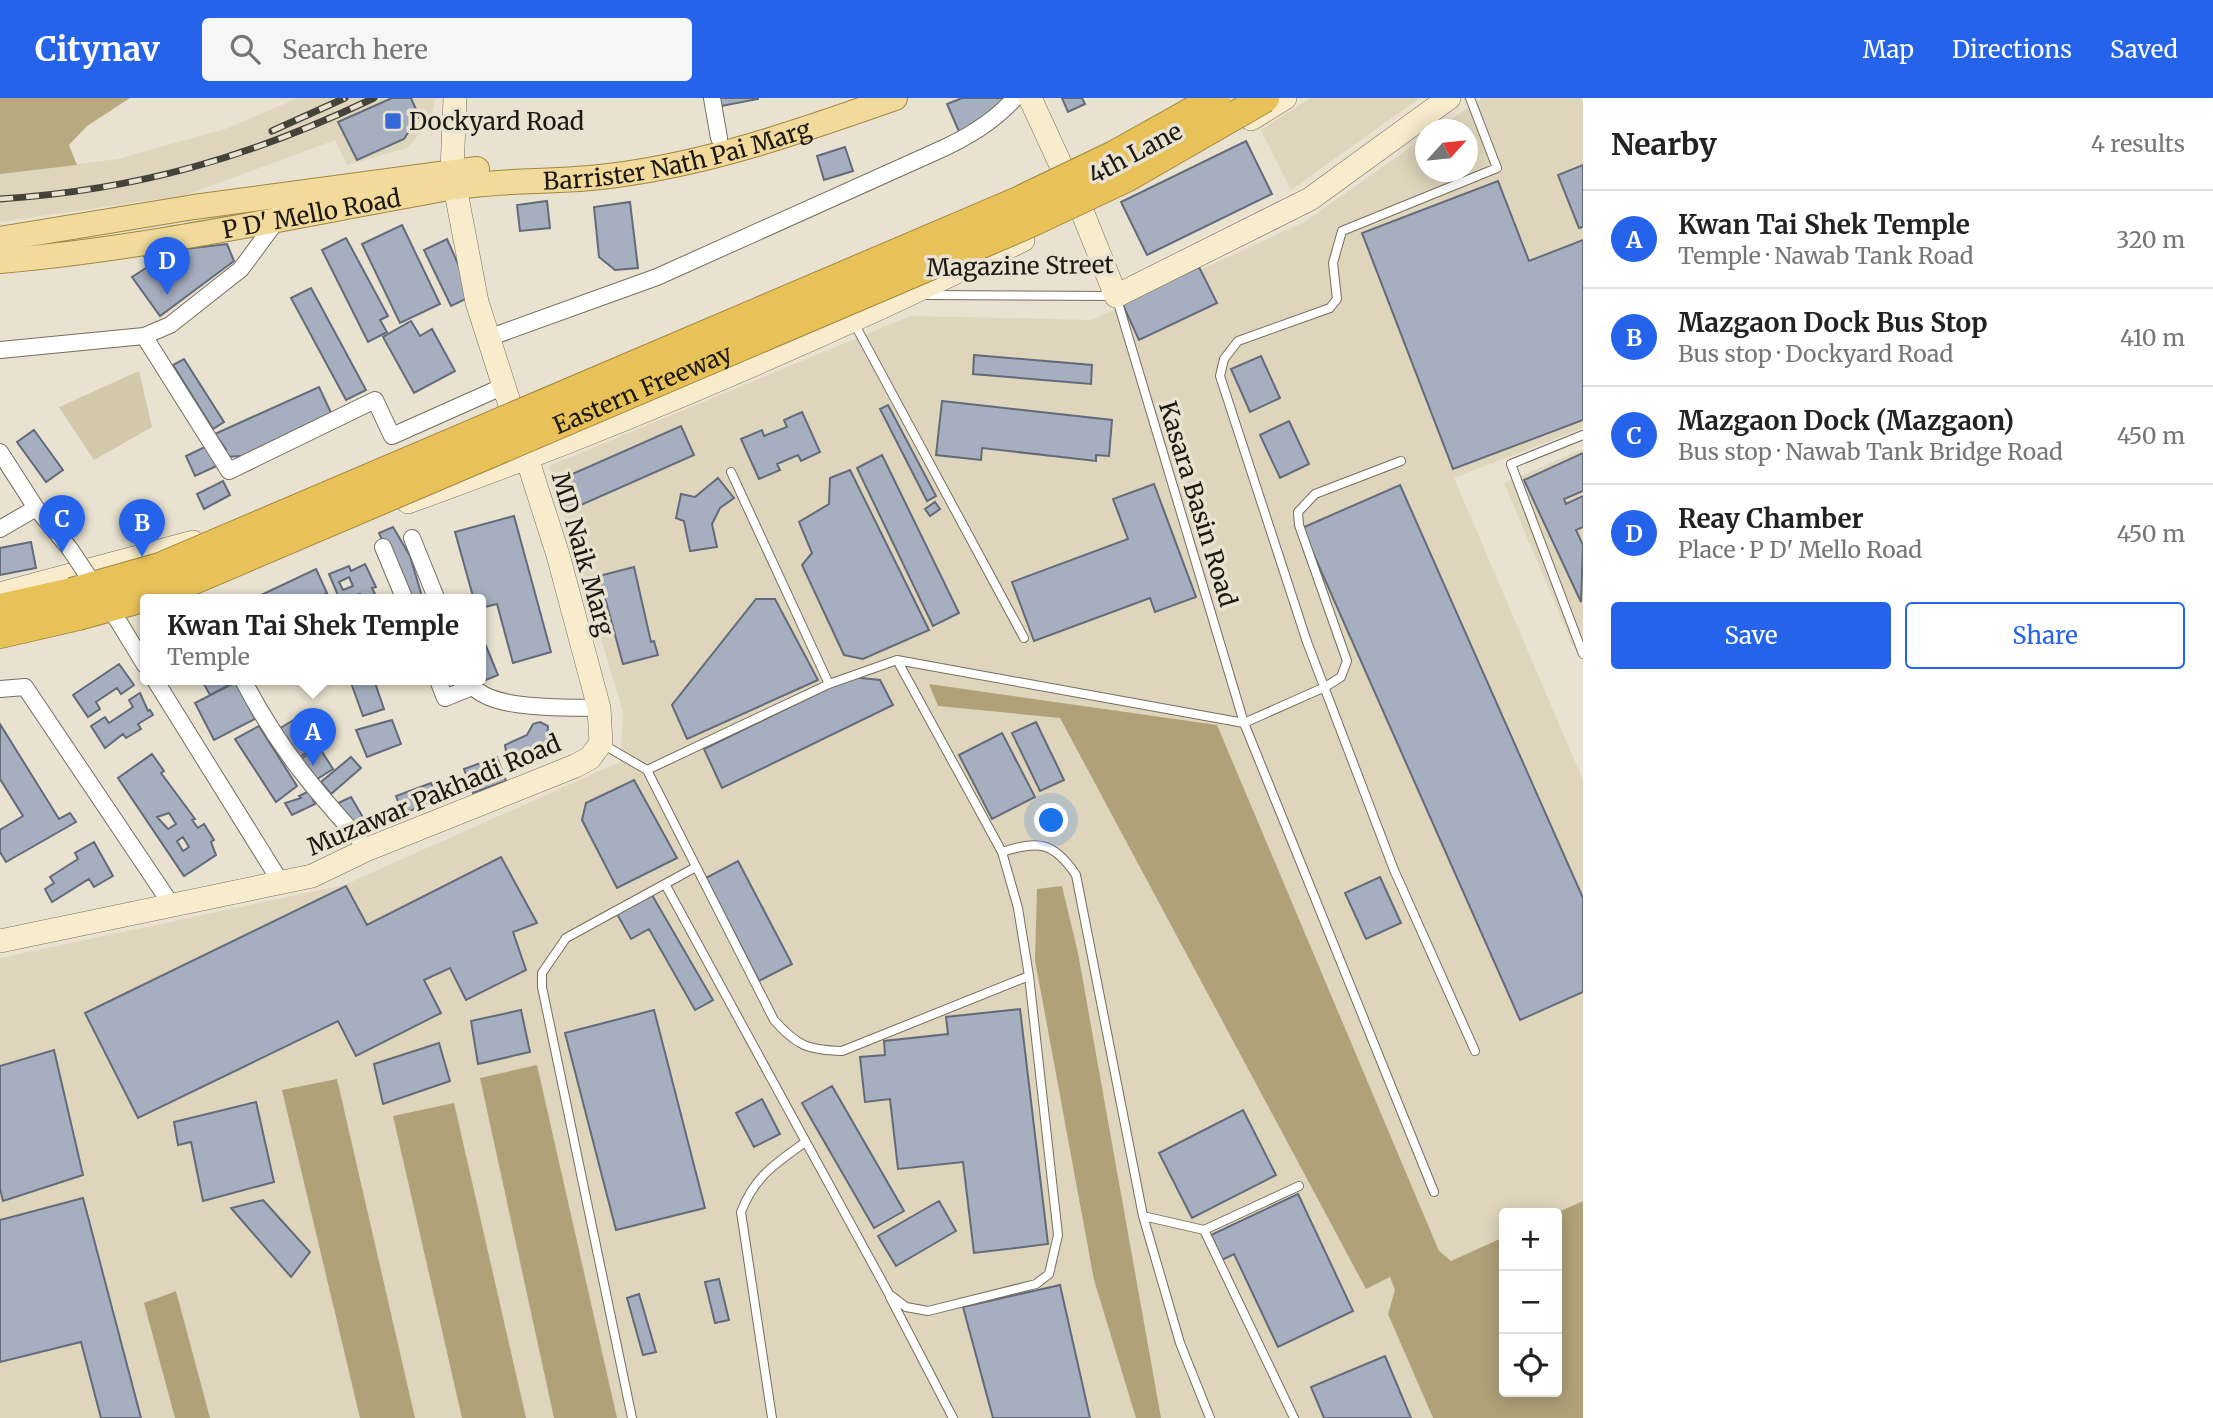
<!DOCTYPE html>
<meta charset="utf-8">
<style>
body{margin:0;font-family:Merriweather,serif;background:#f6f6f6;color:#222}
.controls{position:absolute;right:21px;bottom:21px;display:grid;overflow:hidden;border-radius:7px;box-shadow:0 4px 18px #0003}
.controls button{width:63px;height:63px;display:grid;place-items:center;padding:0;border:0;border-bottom:2px solid #e0e0e0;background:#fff;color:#222;font:35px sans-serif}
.compass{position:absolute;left:1415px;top:21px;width:63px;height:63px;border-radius:50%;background:#fff;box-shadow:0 4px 18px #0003;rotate:63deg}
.you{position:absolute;left:1052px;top:723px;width:24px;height:24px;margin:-18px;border:5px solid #fff;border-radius:50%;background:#1a73e8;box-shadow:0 0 0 10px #1a73e833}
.badge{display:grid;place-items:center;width:46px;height:46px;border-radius:50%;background:#2563eb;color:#fff;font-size:23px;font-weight:700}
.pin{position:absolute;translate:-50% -58px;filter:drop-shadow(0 2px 4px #0008)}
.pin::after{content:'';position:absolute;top:37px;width:24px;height:21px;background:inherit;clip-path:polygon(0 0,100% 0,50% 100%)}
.popup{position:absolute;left:140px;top:496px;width:346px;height:91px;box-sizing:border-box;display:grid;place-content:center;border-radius:7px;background:#fff;filter:drop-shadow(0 2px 5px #0005);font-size:23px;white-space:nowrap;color:#767676}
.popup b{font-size:26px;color:#222}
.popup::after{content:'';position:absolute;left:50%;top:100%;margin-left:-14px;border:14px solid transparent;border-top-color:#fff}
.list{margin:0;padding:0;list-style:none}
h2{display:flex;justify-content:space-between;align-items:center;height:91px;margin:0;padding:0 28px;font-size:30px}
h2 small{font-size:23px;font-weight:400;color:#767676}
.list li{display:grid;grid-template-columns:46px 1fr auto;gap:21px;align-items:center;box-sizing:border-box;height:98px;padding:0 28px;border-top:2px solid #e0e0e0}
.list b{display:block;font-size:26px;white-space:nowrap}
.list p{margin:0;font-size:23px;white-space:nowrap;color:#767676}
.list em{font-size:23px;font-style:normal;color:#767676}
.actions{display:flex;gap:14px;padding:21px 28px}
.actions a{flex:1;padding:16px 0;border:2px solid #2563eb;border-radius:7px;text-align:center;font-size:24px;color:#2563eb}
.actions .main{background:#2563eb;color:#fff}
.icon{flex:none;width:38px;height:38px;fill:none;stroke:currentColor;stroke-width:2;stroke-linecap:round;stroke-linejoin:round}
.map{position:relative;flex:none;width:1583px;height:1320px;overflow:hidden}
header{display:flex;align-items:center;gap:42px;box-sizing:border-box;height:98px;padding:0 35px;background:#2563eb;color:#fff}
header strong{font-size:33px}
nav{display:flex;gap:38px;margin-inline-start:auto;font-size:24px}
.search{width:490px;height:63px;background:#f6f6f6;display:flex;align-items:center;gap:18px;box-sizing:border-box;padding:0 24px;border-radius:7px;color:#767676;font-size:26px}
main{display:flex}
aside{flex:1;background:#fff}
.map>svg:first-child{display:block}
</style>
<header>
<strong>Citynav</strong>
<div class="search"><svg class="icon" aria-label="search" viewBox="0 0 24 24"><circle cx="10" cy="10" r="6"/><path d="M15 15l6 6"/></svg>Search here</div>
<nav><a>Map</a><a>Directions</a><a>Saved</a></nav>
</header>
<main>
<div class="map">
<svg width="1583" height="1320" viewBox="0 0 1583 1320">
<rect width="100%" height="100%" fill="#e9e2d0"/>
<path fill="#dfd5bc" d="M 298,0 L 435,0 L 431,23 L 407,50 L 347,67 L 335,42 L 186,97 L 0,124 L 0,76 L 118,61 L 228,30 Z
M 1310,0 L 1420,0 L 1291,92 L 1261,32 Z
M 1482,0 L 1581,0 L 1583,4 L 1583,330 L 1454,380 L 1583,682 L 1583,1103 L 1556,1115 L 1504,1115 L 1504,1139 L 1395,1192 L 1388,1216 L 1433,1320 L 0,1320 L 0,860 L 344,787 L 620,664 L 623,614 L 549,368 L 910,218 L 1092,222 L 1306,123 L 1425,39 L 1426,74 L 1468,74 L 1468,32 L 1437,31 Z
M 1583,351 L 1583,544 L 1573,548 L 1504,385 Z"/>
<path fill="#d3c8aa" d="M 139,273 L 152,329 L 94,362 L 59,309 Z"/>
<path fill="#b9a981" d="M 0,0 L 130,0 L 87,28 L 69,47 L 77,67 L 0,76 Z"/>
<path fill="#b0a179" d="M 929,586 L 1217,627 L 1439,1153 L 1451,1163 L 1504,1139 L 1504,1294 L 1557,1294 L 1556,1115 L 1583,1103 L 1583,1320 L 1433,1320 L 1388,1216 L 1395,1192 L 1390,1179 L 1366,1191 L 1060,620 L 938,608 Z
M 1062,788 L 1078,855 L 1161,1320 L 1136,1320 L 1094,1182 L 1035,862 L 1037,791 Z
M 537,967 L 617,1320 L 554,1320 L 480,980 Z
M 337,981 L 415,1320 L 360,1320 L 282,992 Z
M 454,1005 L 526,1320 L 462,1320 L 393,1018 Z
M 176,1193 L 210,1320 L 175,1320 L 144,1205 Z"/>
<path fill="#a6afbf" stroke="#636b7a" stroke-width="2" fill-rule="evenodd" d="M 392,0 L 411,0 L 419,18 L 404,41 L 357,62 L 338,24 Z
M 715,0 L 758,0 L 758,1 L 716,9 Z
M 962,0 L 1006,0 L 961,38 L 947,6 Z
M 1062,0 L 1082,0 L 1085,6 L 1068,14 Z
M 1246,43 L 1272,96 L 1147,157 L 1121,104 Z
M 845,49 L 853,73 L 824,82 L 817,58 Z
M 1583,67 L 1583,129 L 1579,130 L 1558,77 Z
M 1498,83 L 1529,163 L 1583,142 L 1583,322 L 1453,371 L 1362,135 Z
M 547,103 L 550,130 L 520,133 L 517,107 Z
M 630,104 L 638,170 L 615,172 L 599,159 L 594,109 Z
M 402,127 L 440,206 L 400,225 L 362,146 Z
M 346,140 L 388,218 L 380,222 L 387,234 L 368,244 L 322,152 Z
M 447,141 L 472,198 L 451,208 L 424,152 Z
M 227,146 L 234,163 L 160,218 L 132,179 L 149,168 L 143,156 Z
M 1199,169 L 1217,205 L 1139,242 L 1122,205 Z
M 311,190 L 366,292 L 346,302 L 291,200 Z
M 411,223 L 420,238 L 432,231 L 455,273 L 414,295 L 383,239 Z
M 974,257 L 1092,267 L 1091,286 L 973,276 Z
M 1261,258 L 1280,300 L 1250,314 L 1231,271 Z
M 184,261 L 224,324 L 213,331 L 173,267 Z
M 319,289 L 333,319 L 245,361 L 241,358 L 225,359 L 226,351 L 215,336 Z
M 942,303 L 1112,322 L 1109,358 L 1096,357 L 1096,363 L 982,350 L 981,362 L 936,357 Z
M 888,307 L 936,398 L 927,403 L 880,311 Z
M 802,314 L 820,354 L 801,363 L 798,357 L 777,366 L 780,372 L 759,381 L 741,341 L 762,332 L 764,338 L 787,329 L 784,322 Z
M 1289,323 L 1309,366 L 1280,380 L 1260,337 Z
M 681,328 L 694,357 L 565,414 L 552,385 Z
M 34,332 L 63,372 L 46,384 L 17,344 Z
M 211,346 L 221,366 L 195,378 L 186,358 Z
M 1583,355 L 1583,393 L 1564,401 L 1566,406 L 1583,398 L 1583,429 L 1576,432 L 1583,447 L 1581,504 L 1524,382 Z
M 882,357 L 959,515 L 933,528 L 857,370 Z
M 850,372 L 929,532 L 863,561 L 844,557 L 802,467 L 812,455 L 799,424 L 829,406 L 830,380 Z
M 718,380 L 734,400 L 720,410 L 712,426 L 717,449 L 690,453 L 684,423 L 676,420 L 681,396 L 695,399 Z
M 223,383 L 230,397 L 204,411 L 197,396 Z
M 1154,386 L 1196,499 L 1155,514 L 1150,500 L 1034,543 L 1012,484 L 1128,441 L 1113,401 Z
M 1400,387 L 1583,800 L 1583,894 L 1520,922 L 1302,430 Z
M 935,404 L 940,411 L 930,418 L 925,411 Z
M 514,418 L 551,554 L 513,565 L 497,506 L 481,510 L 481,502 L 474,502 L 455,434 Z
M 393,429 L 410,458 L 423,502 L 408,502 L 379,435 Z
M 31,444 L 36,470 L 0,477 L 0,450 Z
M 365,466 L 376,489 L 372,490 L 376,498 L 363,502 L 360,496 L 340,502 L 329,476 L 349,468 L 351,473 ZM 349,479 L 353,488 L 343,492 L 339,484 Z
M 634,469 L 651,544 L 654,543 L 658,557 L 623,566 L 599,478 Z
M 316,471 L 327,495 L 314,502 L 263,502 L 261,497 Z
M 756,501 L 775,501 L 818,582 L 687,641 L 672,607 Z
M 481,536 L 498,577 L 486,582 L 481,570 Z
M 119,566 L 134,587 L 121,596 L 117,590 L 96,604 L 100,611 L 88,619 L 73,597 Z
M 851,579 L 880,582 L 893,607 L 722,690 L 704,651 Z
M 210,582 L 237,582 L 237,583 L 210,597 L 204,586 Z
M 350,582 L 374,582 L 384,611 L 363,618 Z
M 236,584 L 255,621 L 214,642 L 195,605 Z
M 140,595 L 148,613 L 150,612 L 153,617 L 138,626 L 141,631 L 126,640 L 123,636 L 105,650 L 91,628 L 105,619 L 109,625 L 133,609 L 129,602 Z
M 297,620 L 315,649 L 295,662 L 277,632 Z
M 392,622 L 401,646 L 367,659 L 356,632 Z
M 540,624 L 548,628 L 547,642 L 537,651 L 513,663 L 507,661 L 505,647 L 527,637 L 533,626 Z
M 1036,624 L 1064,682 L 1040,693 L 1012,635 Z
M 0,626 L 59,721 L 70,715 L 76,724 L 6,764 L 0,754 L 0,732 L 23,718 L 0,681 Z
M 259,628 L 297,688 L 276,704 L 235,641 Z
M 1002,635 L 1035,699 L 992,721 L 959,657 Z
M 319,649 L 333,671 L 314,683 L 301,661 Z
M 152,656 L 164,673 L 161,675 L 195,721 L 192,722 L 198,730 L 204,726 L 214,742 L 211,744 L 216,757 L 184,778 L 118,680 ZM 169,715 L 176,726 L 168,731 L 157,719 ZM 183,739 L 189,749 L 183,753 L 177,743 Z
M 351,659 L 361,670 L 331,696 L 321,684 Z
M 497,659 L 506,683 L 473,695 L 464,671 Z
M 634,682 L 677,760 L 617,790 L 582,722 L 586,705 Z
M 431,685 L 438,701 L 403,716 L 396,698 Z
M 309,693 L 315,706 L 292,717 L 285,705 L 301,700 L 299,698 Z
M 351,699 L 368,728 L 363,731 L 334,707 Z
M 94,744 L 113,778 L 94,789 L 89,781 L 52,804 L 45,791 L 54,785 L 50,779 L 78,761 L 75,755 Z
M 501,759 L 537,825 L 513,834 L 526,872 L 466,902 L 450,870 L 424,882 L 441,915 L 356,958 L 338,923 L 138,1020 L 85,915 L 346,788 L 367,827 Z
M 738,763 L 792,866 L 759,883 L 706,780 Z
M 1380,779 L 1401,825 L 1366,841 L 1345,795 Z
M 652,797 L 713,902 L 695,912 L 649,831 L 631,841 L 617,816 Z
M 1020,911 L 1048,1146 L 974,1155 L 963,1064 L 898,1071 L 890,1001 L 865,1004 L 860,959 L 885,957 L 884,943 L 948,936 L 946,919 Z
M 521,912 L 530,954 L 478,966 L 471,923 Z
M 654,912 L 705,1110 L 616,1132 L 565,935 Z
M 439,945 L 450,983 L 383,1006 L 374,966 Z
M 54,952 L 83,1077 L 3,1103 L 0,1091 L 0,968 Z
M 832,988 L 904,1113 L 874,1130 L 802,1005 Z
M 762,1001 L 780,1036 L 754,1049 L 736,1015 Z
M 256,1004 L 274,1084 L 203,1103 L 191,1044 L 178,1047 L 174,1024 Z
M 1243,1012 L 1276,1077 L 1192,1120 L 1159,1055 Z
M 1298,1096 L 1353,1213 L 1278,1249 L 1234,1156 L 1222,1162 L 1211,1137 Z
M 83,1100 L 141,1320 L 101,1320 L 81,1244 L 0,1264 L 0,1122 Z
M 263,1102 L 310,1154 L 291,1179 L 231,1110 Z
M 939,1103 L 956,1133 L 896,1168 L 878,1138 Z
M 719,1181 L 729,1222 L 715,1225 L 705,1184 Z
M 1060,1187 L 1090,1320 L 993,1320 L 963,1209 Z
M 639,1196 L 656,1254 L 643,1257 L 627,1200 Z
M 1385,1258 L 1411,1320 L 1324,1320 L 1311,1289 Z"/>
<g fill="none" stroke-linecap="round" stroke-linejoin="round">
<defs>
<path id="lane" d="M 1470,0 L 1497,70 L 1342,133 L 1333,165 L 1337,201 L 1330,210 L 1238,243 L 1224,261 L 1220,278 L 1307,544 L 1394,772 L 1475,953
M 926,197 L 1116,198 L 1244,625 L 1434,1094
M 854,225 L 1024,540
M 1583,337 L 1511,366 L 1583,556
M 731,374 L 829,586
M 604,647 L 647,672 L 829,586 L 897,562 L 1244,625 L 1325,589 L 1341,579 L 1347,563 L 1299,427 L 1298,414 L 1315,396 L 1401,363
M 647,672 L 774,922 C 797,948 808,952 842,953 L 1029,878
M 1002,754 C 1039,742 1054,744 1076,777 L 1143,1118 L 1180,1245 L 1210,1320
M 665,786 L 889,1196 L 906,1209 L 928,1213 L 1036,1186 L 1049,1176 L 1058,1137 L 1029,878 L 1018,810 L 1002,754 L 897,562
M 1143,1118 L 1204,1132 L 1299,1088
M 1204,1132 L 1294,1320
M 890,1199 L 953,1320
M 632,1320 L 542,889 L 542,875 L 566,840 L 696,769
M 772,1320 L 741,1114 C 755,1078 774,1067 804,1045"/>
<path id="street" d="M 712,0 L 719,40
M 144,238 L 229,373 L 375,302 L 392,338 L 504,288
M 488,240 L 657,179 L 935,54 C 965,41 993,25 1015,0
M 0,252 L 144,238 L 170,227 L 241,171 L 278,121 L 277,117
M 0,354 L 36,410 L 70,451
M 0,431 L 36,410
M 412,440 L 437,502
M 383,449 L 405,502
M 120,526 L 145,567
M 155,582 L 280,783
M 243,582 C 279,651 316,694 368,751
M 438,582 L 445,600 L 472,589
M 469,582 C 482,614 569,609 599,610
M 0,591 L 25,589 L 171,806"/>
<path id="secondary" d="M 1030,0 L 1082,113 L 1116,198 L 1310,101 L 1449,0
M 1251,21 L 1285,0
M 408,404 C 617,329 823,240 1023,142
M 0,496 L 193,444
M 0,843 L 312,778 L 368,751 L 575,668 L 590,660 L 601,645 L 599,610 L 558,457 L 477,204 L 452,73 L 455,0"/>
<g id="primary">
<path d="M 0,141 L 194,109 L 477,71"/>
<path id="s1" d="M 0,163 C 151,150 301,116 450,90 C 502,81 556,85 609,78 C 708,66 801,33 895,0"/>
</g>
<path id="highway" d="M 0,510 L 72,494
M 0,536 L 78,518"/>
</defs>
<use href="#lane" stroke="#756e5e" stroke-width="10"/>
<use href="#street" stroke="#756e5e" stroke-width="18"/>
<use href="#secondary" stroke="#756e5e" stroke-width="24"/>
<use href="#primary" stroke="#a0863f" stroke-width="26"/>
<use href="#highway" stroke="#a0863f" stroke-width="30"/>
<use href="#lane" stroke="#fff" stroke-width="8"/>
<use href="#street" stroke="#fff" stroke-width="16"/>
<use href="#secondary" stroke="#f8eccd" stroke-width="23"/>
<use href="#primary" stroke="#f1da9b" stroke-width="24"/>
<use href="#highway" stroke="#e8c158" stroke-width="28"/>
<defs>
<path id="rail" d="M 272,33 L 345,0
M 0,101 C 138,92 250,59 374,0"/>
</defs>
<use href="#rail" stroke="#454239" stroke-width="7"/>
<use href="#rail" stroke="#e9e2d0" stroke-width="4.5" stroke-dasharray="13" stroke-linecap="butt"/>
<defs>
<path id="street-bridge" d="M 70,451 L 120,526"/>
<g id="highway-bridge">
<path d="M 72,494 L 160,469 L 1016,104 L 1114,57 L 1216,0"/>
<path id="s2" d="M 78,518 L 168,493 L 1026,127 L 1126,80 L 1265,0"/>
</g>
</defs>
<use href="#street-bridge" stroke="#756e5e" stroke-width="18" stroke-linecap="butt"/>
<use href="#highway-bridge" stroke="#a0863f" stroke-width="30" stroke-linecap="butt"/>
<use href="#street-bridge" stroke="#fff" stroke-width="16"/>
<use href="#highway-bridge" stroke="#e8c158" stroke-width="28"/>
</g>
<rect fill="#3768d8" stroke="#e9e2d0" stroke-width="2.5" x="384" y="14" width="18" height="18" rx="3.5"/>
<g text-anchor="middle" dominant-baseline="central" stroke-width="7" stroke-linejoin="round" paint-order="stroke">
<g font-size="24" fill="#1a1811" stroke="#e9e2d0" text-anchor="start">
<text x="409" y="23">Dockyard Road</text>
</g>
<g font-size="24" fill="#1a1811" stroke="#e9e2d0">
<text stroke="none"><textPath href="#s1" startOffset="686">Barrister Nath Pai Marg</textPath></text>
<text transform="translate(1135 55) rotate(-28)">4th Lane</text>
<text stroke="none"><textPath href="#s1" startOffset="315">P D' Mello Road</textPath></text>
<text transform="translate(1020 168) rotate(-1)">Magazine Street</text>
<text stroke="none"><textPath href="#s2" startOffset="609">Eastern Freeway</textPath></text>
<text transform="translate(1198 406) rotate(73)">Kasara Basin Road</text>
<text transform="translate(583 456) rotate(74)">MD Naik Marg</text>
<text transform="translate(434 697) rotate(-23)">Muzawar Pakhadi Road</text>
</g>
</g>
</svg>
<div class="controls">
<button>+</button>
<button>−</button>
<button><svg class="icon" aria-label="locate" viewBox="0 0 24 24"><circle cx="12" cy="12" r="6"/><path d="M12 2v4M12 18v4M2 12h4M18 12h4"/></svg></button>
</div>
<svg class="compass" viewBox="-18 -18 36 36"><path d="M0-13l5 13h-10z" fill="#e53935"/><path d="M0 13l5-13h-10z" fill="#767676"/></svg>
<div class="you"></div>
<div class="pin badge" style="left:313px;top:668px">A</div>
<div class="popup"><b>Kwan Tai Shek Temple</b>Temple</div>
<div class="pin badge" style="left:142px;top:459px">B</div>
<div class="pin badge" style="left:62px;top:455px">C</div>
<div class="pin badge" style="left:167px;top:197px">D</div>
</div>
<aside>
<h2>Nearby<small>4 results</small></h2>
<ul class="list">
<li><span class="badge">A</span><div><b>Kwan Tai Shek Temple</b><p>Temple · Nawab Tank Road</p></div><em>320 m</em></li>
<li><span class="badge">B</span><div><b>Mazgaon Dock Bus Stop</b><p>Bus stop · Dockyard Road</p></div><em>410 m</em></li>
<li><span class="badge">C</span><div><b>Mazgaon Dock (Mazgaon)</b><p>Bus stop · Nawab Tank Bridge Road</p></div><em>450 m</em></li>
<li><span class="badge">D</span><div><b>Reay Chamber</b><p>Place · P D' Mello Road</p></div><em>450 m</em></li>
</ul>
<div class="actions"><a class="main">Save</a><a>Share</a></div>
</aside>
</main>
